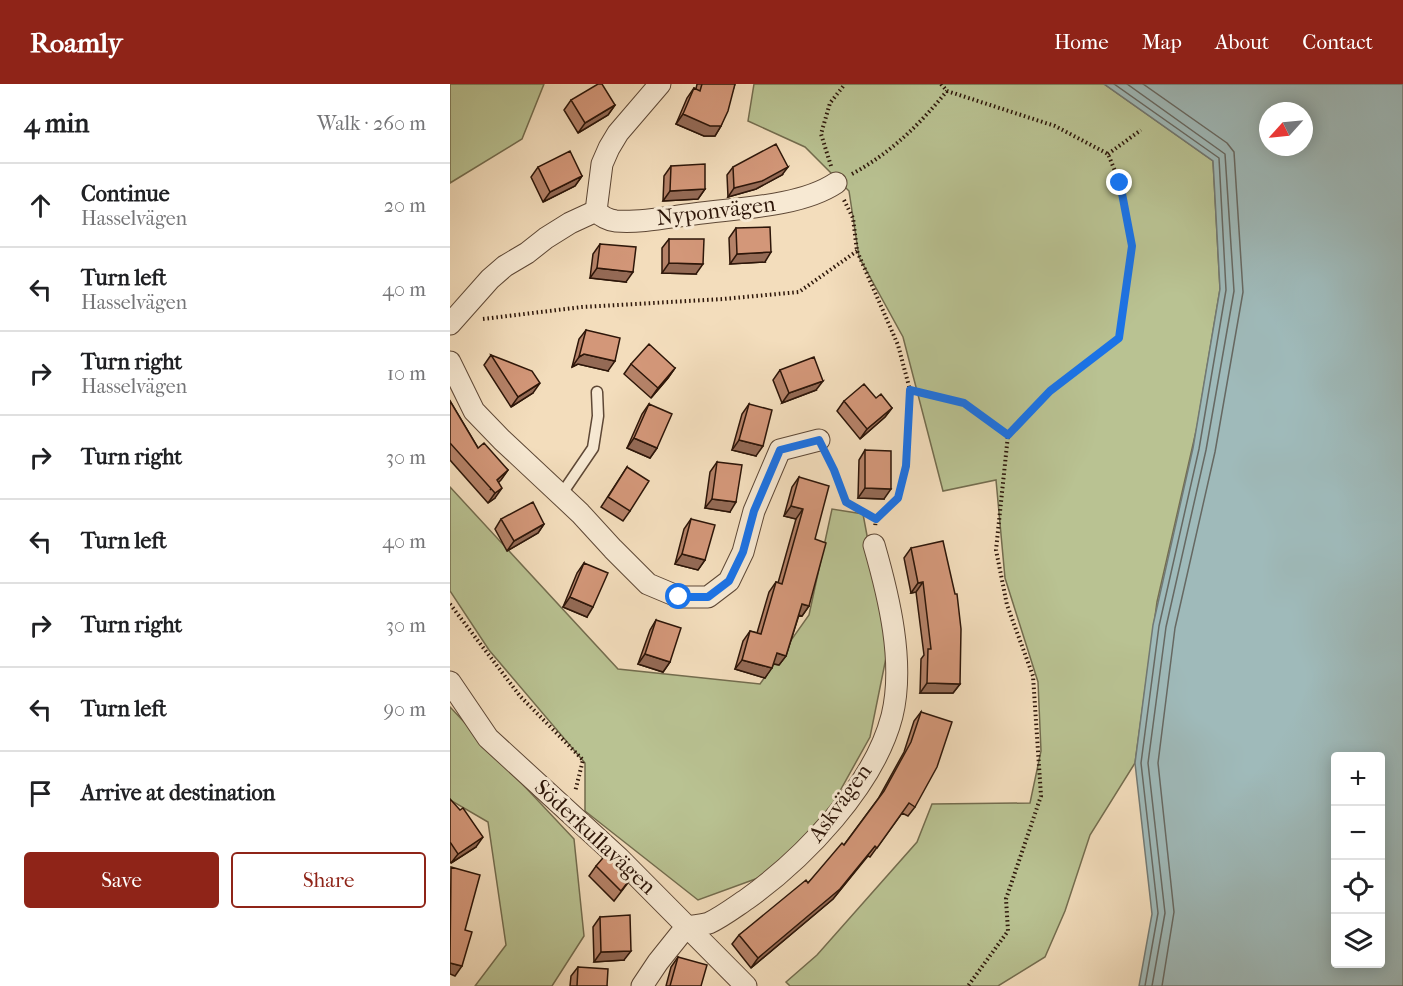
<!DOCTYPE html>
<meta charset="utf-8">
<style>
body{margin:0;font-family:"IM FELL French Canon",serif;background:#f6f6f6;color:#202124}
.controls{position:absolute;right:18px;bottom:18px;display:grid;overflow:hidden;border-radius:6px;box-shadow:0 3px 15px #0003}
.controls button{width:54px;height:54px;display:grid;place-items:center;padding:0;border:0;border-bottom:2px solid #e0e0e0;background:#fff;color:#202124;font:30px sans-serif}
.compass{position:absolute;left:809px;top:18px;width:54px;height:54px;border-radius:50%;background:#fff;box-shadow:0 3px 15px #0003;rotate:243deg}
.stop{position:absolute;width:18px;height:18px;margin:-14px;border:4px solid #1a73e8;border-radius:50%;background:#fff}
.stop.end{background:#1a73e8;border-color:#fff;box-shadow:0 2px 6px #0008}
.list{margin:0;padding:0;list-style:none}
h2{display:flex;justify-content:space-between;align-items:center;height:78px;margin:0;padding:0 24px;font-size:26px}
h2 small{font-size:20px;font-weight:400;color:#757577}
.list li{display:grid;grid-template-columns:39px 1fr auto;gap:18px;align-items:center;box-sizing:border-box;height:84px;padding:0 24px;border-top:2px solid #e0e0e0}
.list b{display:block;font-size:22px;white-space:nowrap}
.list p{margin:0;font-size:20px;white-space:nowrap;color:#757577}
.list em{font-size:20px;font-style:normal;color:#757577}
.actions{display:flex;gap:12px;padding:18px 24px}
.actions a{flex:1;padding:14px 0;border:2px solid #8f2418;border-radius:6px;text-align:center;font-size:21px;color:#8f2418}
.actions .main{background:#8f2418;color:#fff}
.icon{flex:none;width:33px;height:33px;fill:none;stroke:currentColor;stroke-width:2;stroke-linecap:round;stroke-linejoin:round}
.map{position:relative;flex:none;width:953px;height:902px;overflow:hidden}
header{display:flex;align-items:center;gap:36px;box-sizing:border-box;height:84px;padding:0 30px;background:#8f2418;color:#fff}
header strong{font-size:28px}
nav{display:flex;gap:33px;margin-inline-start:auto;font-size:21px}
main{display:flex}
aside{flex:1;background:#fff}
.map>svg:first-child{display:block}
</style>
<header>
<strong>Roamly</strong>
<nav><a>Home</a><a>Map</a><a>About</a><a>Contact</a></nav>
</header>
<main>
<aside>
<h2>4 min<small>Walk · 260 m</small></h2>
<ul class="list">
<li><svg class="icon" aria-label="ahead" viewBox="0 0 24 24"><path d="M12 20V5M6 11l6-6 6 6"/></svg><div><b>Continue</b><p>Hasselvägen</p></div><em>20 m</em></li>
<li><svg class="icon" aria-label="left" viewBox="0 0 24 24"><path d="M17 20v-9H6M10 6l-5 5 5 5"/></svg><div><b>Turn left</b><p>Hasselvägen</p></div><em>40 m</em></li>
<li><svg class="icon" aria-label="right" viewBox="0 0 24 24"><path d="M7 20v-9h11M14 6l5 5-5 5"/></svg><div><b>Turn right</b><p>Hasselvägen</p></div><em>10 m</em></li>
<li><svg class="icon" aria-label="right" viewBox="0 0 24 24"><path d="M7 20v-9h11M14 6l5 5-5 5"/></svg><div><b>Turn right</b></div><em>30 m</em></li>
<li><svg class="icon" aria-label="left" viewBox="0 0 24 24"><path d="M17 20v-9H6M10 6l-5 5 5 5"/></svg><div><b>Turn left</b></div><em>40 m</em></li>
<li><svg class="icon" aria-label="right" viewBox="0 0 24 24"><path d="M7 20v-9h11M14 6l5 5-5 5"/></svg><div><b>Turn right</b></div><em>30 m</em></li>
<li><svg class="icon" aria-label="left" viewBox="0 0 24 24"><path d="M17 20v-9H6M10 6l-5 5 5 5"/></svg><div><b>Turn left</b></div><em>90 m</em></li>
<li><svg class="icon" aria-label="arrive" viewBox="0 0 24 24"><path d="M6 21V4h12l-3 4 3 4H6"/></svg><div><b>Arrive at destination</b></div></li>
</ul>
<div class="actions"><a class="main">Save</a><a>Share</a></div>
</aside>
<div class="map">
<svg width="953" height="902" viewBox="0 0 953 902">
<rect width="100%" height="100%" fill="#f3ddbc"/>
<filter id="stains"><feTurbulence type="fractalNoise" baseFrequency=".00333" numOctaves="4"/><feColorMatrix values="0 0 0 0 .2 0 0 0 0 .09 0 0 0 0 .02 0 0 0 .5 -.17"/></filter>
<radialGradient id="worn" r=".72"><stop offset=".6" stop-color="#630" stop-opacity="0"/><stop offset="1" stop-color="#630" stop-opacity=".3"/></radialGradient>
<path fill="#b9c292" stroke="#736c4e" stroke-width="1.5" d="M 0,0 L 94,0 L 72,55 L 0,99 Z
M 304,0 L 654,0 L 763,77 L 770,205 L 747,343 L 707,518 L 685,679 L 640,751 L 615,827 L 595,873 L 548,902 L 340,902 L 336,898 L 367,871 L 467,758 L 482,720 L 580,719 L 591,667 L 588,598 L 555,494 L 546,396 L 493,407 L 453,253 L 409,173 L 399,107 L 355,63 L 298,37 Z
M 0,403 L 168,585 L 310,600 L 359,531 L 382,425 L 413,430 L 438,564 L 420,653 L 381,723 L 319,790 L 248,816 L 135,727 L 135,679 L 39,566 L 0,507 Z
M 0,623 L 124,755 L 134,852 L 102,902 L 25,902 L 56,861 L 38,738 L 0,716 Z"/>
<path fill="#9fbaba" stroke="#717873" stroke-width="1.5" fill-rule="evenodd" d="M 654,0 L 953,0 L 953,902 L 689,902 L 702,830 L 685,679 L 703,541 L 743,364 L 770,205 L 763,77 ZM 818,27 L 854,27 L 854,63 L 818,63 ZM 886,672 L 930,672 L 930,880 L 886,880 Z"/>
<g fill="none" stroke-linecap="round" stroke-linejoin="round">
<path stroke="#666862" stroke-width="1.5" d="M 664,0 L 769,74 L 776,206 L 749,365 L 709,542 L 691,679 L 708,829 L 695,902
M 677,0 L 775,70 L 784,207 L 756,366 L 716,543 L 698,679 L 715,829 L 702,902
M 693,0 L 777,59 L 784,68 L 793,208 L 765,368 L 725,544 L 708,679 L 724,828 L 712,902"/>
<defs>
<path id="lane" d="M 111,411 L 143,364 L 148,332 L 147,308"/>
<path id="street" d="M 210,0 L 168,49 L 159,64 L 152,80 L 146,127 C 152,133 157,136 166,137 C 191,139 219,133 244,130 C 287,124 350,123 386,99
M 0,240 L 40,195 L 55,182 L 77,169 L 96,154 L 120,139 L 146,127
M 0,278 L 24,327 L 52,356 L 130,429 L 163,465 L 198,500 L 229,513 L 258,513 L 279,497 L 293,468 L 304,427 L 330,366 L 369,356
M 0,598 L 38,654 L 169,774 L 296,902
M 192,902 L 208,878 L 236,843 C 243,842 252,841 259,839 C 272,833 285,823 297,815 C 354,774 424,702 442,632 C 455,579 439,513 424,461"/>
</defs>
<use href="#lane" stroke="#5e4836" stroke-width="13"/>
<use href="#street" stroke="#5e4836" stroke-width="23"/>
<path stroke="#2d1609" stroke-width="4" stroke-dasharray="1.5 3" stroke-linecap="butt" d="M 491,0 L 497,7 L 605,42 L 658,70 L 670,99 L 682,162 L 669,254 L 600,307 L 558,351
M 658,70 L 691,46
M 381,82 L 371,50 L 380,19 L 395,0
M 402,90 C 442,68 469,41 497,7
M 394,116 L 403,134 L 407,167 L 448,261 L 460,306 L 455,382 L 448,414 L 426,435 L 425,443
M 33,235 L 132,223 L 273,215 L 349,208 L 407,167
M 460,306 L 514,319 L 558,351 L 546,466 L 557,521 L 583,592 L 591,712 L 556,815 L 558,847 L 518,902
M 377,372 L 396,418 L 426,435
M 0,520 L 70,612 L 133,676 L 125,708"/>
<use href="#lane" stroke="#f7e9d3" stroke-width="10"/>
<use href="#street" stroke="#f7e9d3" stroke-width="21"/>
</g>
<path fill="#b58268" stroke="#2d1609" stroke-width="1.5" d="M 247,0 L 285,0 L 271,42 L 265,52 L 254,52 L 226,40 L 237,14 L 244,4 L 246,5 Z
M 121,16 L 165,21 L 158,31 L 128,49 L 114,26 Z
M 221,82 L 255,105 L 248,115 L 213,117 L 214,92 Z
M 88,83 L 132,92 L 125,102 L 93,118 L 81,93 Z
M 283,83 L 332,91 L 306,105 L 278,113 L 277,91 Z
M 286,144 L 315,178 L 280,180 L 279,154 Z
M 219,155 L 246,190 L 212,189 L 212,164 Z
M 150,160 L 176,198 L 140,194 L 143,170 Z
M 136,246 L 158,287 L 128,280 L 122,283 L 129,255 Z
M 41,271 L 83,309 L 61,323 L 34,281 Z
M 181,280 L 225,284 L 218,294 L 201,314 L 174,290 Z
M 330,286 L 366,306 L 332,319 L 323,296 Z
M 426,314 L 442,324 L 435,333 L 410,355 L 387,327 L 394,317 Z
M 0,317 L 28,364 L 58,386 L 48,399 L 45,414 L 38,419 L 0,376 Z
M 199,320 L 207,364 L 200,374 L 177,364 L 192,330 Z
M 299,320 L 306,372 L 282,366 L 292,330 Z
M 415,366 L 434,415 L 408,414 L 409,376 Z
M 267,378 L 280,428 L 255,424 L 260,388 Z
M 177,383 L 180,427 L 173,437 L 151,423 Z
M 349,393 L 365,455 L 359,522 L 352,532 L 349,531 L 336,572 L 329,581 L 323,580 L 315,594 L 285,585 L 293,557 L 300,547 L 307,549 L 319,508 L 326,498 L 328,499 L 346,435 L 334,432 L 342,403 Z
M 51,435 L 94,440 L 88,449 L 57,467 L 45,445 Z
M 241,435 L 255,476 L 248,486 L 225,480 L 234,445 Z
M 461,464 L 510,600 L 503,609 L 470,609 L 471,575 L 474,571 L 466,508 L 461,509 L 454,474 Z
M 134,479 L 137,533 L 113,523 L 127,489 Z
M 206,536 L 220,578 L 213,588 L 188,580 L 200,546 Z
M 471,628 L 465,723 L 458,732 L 452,729 L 420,773 L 418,772 L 383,815 L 301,884 L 282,860 L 289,851 L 358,799 L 394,761 L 428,715 L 454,668 L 464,637 Z
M 0,715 L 26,763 L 1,779 L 0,778 Z
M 146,782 L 184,791 L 164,817 L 139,792 Z
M 150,833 L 174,876 L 144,878 L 143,843 Z
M 228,873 L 251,902 L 216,902 L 221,883 Z
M 128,883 L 157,902 L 120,902 L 121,892 Z"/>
<path fill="#946a55" stroke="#2d1609" stroke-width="1.5" d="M 165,21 L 158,31 L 128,49 L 135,39 Z
M 233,30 L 271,42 L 265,52 L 254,52 L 226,40 Z
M 338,83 L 332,91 L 306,105 L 278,113 L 284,104 Z
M 132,92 L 125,102 L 93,118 L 100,108 Z
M 255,105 L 248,115 L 213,117 L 220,107 Z
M 321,168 L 315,178 L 280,180 L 287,170 Z
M 219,179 L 253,180 L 246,190 L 212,189 Z
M 147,184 L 183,188 L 176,198 L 140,194 Z
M 134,270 L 165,277 L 158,287 L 128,280 L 122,283 L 129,273 Z
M 225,284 L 218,294 L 201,314 L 208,304 Z
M 373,297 L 366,306 L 332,319 L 339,309 Z
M 90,299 L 83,309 L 61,323 L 68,313 Z
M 442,324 L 435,333 L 410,355 L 417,345 Z
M 184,354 L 207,364 L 200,374 L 177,364 Z
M 289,356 L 313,362 L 306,372 L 282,366 Z
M 58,386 L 51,396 L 40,406 L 47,396 Z
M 52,404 L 45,414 L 38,419 L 45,409 Z
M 415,404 L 441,405 L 434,415 L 408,414 Z
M 262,415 L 286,418 L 280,428 L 255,424 Z
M 341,422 L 353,425 L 346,435 L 334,432 Z
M 94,440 L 88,449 L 57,467 L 64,457 Z
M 232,470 L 255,476 L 248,486 L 225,480 Z
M 473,498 L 466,508 L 461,509 L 468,499 Z
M 120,513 L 143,523 L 137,533 L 113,523 Z
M 352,520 L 359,522 L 352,532 L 345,530 Z
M 327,569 L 336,572 L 329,581 L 320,579 Z
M 195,570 L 220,578 L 213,588 L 188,580 Z
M 292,576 L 322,584 L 315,594 L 285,585 Z
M 477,599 L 510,600 L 503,609 L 470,609 Z
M 33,753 L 26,763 L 1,779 L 8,770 Z
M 425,762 L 383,815 L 301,884 L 308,874 Z
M 181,867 L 174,876 L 144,878 L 151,868 Z
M 0,879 L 12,882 L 5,892 L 0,890 Z"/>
<path fill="#d39779" stroke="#2d1609" stroke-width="1.5" d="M 148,0 L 152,0 L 165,21 L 135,39 L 121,16 Z
M 252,0 L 285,0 L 278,27 L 271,42 L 260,42 L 233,30 L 244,4 L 250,7 Z
M 326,60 L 338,83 L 312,97 L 284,104 L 283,83 Z
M 120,67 L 132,92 L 100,108 L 88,83 Z
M 255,80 L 255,105 L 220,107 L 221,82 Z
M 320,143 L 321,168 L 287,170 L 286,144 Z
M 219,155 L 254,155 L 253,180 L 219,179 Z
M 150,160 L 186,163 L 183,188 L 147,184 Z
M 136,246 L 170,254 L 165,277 L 134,270 L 129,273 Z
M 199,260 L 225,284 L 208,304 L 181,280 Z
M 41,271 L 82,287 L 90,299 L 68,313 Z
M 364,273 L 373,297 L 339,309 L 330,286 Z
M 414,300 L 426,314 L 431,310 L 442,324 L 417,345 L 394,317 Z
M 0,317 L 28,364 L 34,359 L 58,386 L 47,396 L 52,404 L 45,409 L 0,359 Z
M 199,320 L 222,330 L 207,364 L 184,354 Z
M 299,320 L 322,326 L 313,362 L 289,356 Z
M 415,366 L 441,367 L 441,405 L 415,404 Z
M 267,378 L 292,381 L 286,418 L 262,415 Z
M 177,383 L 199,397 L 180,427 L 158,413 Z
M 349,393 L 379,402 L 365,455 L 376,459 L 359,522 L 352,520 L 336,572 L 327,569 L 322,584 L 292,576 L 300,547 L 311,550 L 326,498 L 332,500 L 353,425 L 341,422 Z
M 83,418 L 94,440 L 64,457 L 51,435 Z
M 241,435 L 265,441 L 255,476 L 232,470 Z
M 493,457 L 505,510 L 507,510 L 511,545 L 510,600 L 477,599 L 478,565 L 481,565 L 473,498 L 468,499 L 461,464 Z
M 134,479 L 158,489 L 143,523 L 120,513 Z
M 206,536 L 231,544 L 220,578 L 195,570 Z
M 471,628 L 502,638 L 487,683 L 465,723 L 459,719 L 427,764 L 425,762 L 390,805 L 308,874 L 289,851 L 356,796 L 358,799 L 392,759 L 394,761 L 434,707 L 461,658 Z
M 0,715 L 10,726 L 13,724 L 33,753 L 8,770 L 0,758 Z
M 158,768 L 184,790 L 171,807 L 146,782 Z
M 1,783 L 30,791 L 15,846 L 22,848 L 12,882 L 0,879 Z
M 180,831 L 181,867 L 151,868 L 150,833 Z
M 228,873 L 257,881 L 251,902 L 220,902 Z
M 128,883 L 158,885 L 157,902 L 127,902 Z"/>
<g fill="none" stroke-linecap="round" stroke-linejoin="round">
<path stroke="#1a73e8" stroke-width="8" d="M 229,513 L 258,513 L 279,497 L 293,468 L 304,427 L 330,366 L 369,356 L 384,386 L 396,418 L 426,435 L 448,414 L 456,382 L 460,306 L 514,319 L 558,351 L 600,307 L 669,254 L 682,162 L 670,99"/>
</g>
<g text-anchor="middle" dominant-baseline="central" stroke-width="6" stroke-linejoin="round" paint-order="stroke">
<g font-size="22" fill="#2d1609" stroke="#f7e9d3">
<text transform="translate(266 127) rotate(-7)">Nyponvägen</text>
<text transform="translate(390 719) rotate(-54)">Askvägen</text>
<text transform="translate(145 753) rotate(43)">Söderkullavägen</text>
</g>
</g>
<rect width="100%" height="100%" filter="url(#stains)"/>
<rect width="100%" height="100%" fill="url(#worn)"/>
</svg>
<div class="controls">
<button>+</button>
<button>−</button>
<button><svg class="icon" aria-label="locate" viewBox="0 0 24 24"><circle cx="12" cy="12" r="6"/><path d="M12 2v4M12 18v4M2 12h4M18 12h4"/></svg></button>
<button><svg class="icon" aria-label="layers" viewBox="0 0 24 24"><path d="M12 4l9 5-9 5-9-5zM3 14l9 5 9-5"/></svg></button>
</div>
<svg class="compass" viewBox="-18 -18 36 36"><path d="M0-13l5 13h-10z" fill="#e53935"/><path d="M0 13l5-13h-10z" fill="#757577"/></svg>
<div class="stop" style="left:229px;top:513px"></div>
<div class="stop end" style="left:670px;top:99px"></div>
</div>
</main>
